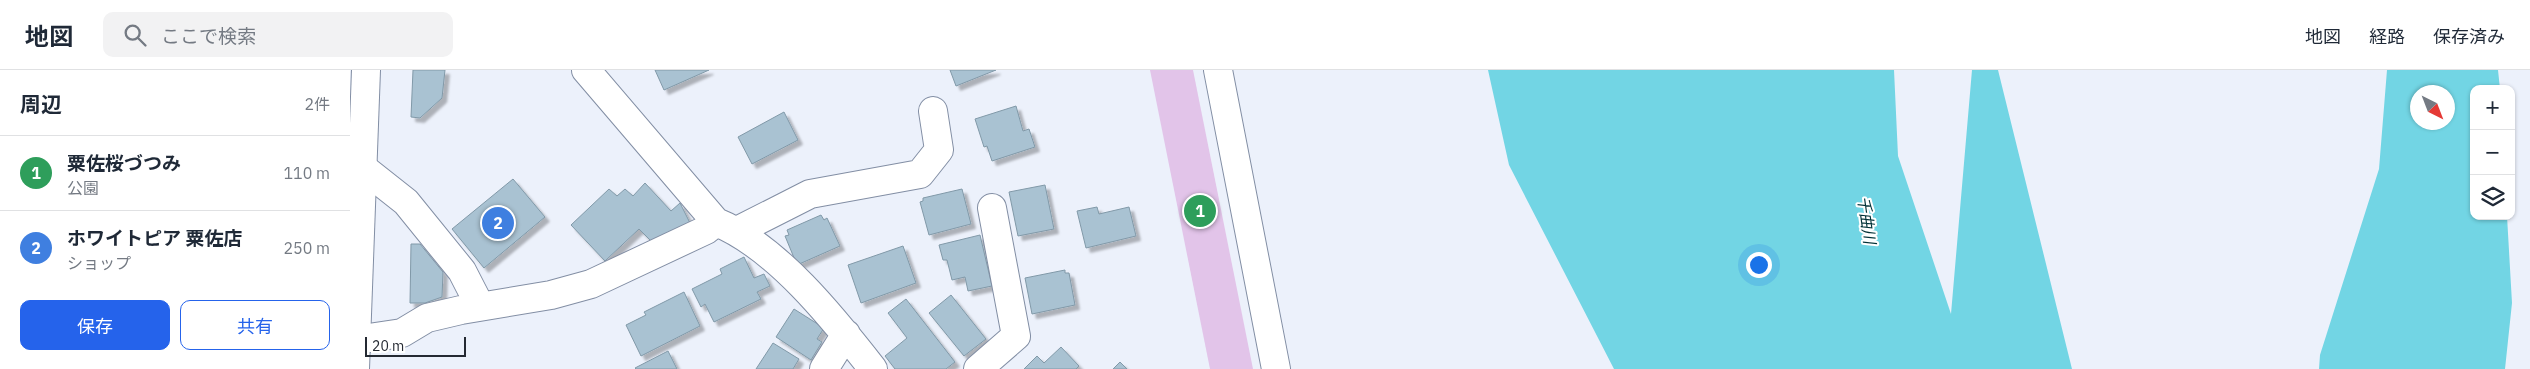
<!DOCTYPE html>
<html lang="ja">
<meta charset="utf-8">
<style>
body{margin:0;font-family:"IBM Plex Sans","Noto Sans JP",sans-serif;background:#f2f2f3;color:#1f2937}
.controls{position:absolute;right:15px;top:15px;display:grid;overflow:hidden;border-radius:10px;box-shadow:0 1px 4px #0004}
.controls button{width:45px;height:45px;display:grid;place-items:center;padding:0;border:0;border-bottom:1px solid #e0e1e3;background:#fff;color:#1f2937;font:25px sans-serif}
.compass{position:absolute;left:2060px;top:15px;width:45px;height:45px;border-radius:50%;background:#fff;box-shadow:0 1px 4px #0004;rotate:138deg}
.scale{position:absolute;left:15px;bottom:12px;width:101px;box-sizing:border-box;padding-left:5px;border:2px solid #242932;border-top:0;font-size:14px;line-height:18px;white-space:nowrap;color:#242932;-webkit-text-stroke:4px #fff;paint-order:stroke}
.you{position:absolute;left:1408px;top:194px;width:18px;height:18px;margin:-12px;border:4px solid #fff;border-radius:50%;background:#1a73e8;box-shadow:0 0 0 8px #1a73e833}
.badge{display:grid;place-items:center;width:32px;height:32px;border-radius:50%;background:#2563eb;color:#fff;font-size:16px;font-weight:700}
.pin{position:absolute;translate:-50% -50%;border:2px solid #fff;box-shadow:0 1px 5px #0006}
.list{margin:0;padding:0;list-style:none}
h2{display:flex;justify-content:space-between;align-items:center;height:65px;margin:0;padding:0 20px;font-size:21px}
h2 small{font-size:16px;font-weight:400;color:#747a83}
.list li{display:grid;grid-template-columns:32px 1fr auto;gap:15px;align-items:center;box-sizing:border-box;height:75px;padding:0 20px;border-top:1px solid #e0e1e3}
.list b{display:block;font-size:19px;white-space:nowrap}
.list p{margin:0;font-size:16px;white-space:nowrap;color:#747a83}
.list em{font-size:16px;font-style:normal;color:#747a83}
.actions{display:flex;gap:10px;padding:15px 20px}
.actions a{flex:1;padding:11px 0;border:1px solid #2563eb;border-radius:10px;text-align:center;font-size:18px;color:#2563eb}
.actions .main{background:#2563eb;color:#fff}
.icon{flex:none;width:28px;height:28px;fill:none;stroke:currentColor;stroke-width:2;stroke-linecap:round;stroke-linejoin:round}
.map{position:relative;flex:none;width:2180px;height:299px;overflow:hidden}
header{display:flex;align-items:center;gap:30px;box-sizing:border-box;height:70px;padding:0 25px;background:#fff;border-bottom:1px solid #e0e1e3}
header strong{font-size:24px}
nav{display:flex;gap:28px;margin-inline-start:auto;font-size:18px}
.search{width:350px;height:45px;background:#f2f2f3;display:flex;align-items:center;gap:12px;box-sizing:border-box;padding:0 18px;border-radius:10px;color:#747a83;font-size:19px}
main{display:flex}
aside{flex:1;background:#fff}
.map>svg:first-child{display:block}
</style>
<header>
<strong>地図</strong>
<div class="search"><svg class="icon" aria-label="search" viewBox="0 0 24 24"><circle cx="10" cy="10" r="6"/><path d="M15 15l6 6"/></svg>ここで検索</div>
<nav><a>地図</a><a>経路</a><a>保存済み</a></nav>
</header>
<main>
<aside>
<h2>周辺<small>2件</small></h2>
<ul class="list">
<li><span class="badge" style="background:#2e9e5b">1</span><div><b>粟佐桜づつみ</b><p>公園</p></div><em>110 m</em></li>
<li><span class="badge" style="background:#3f7fe0">2</span><div><b>ホワイトピア 粟佐店</b><p>ショップ</p></div><em>250 m</em></li>
</ul>
<div class="actions"><a class="main">保存</a><a>共有</a></div>
</aside>
<div class="map">
<svg width="2180" height="299" viewBox="0 0 2180 299">
<defs>
<filter id="shadow"><feDropShadow dx="4.5" dy="4.5" stdDeviation="1" flood-color="#0004"/></filter>
</defs>
<rect width="100%" height="100%" fill="#ecf1fb"/>
<path fill="#e2c4e9" d="M 800,0 L 843,0 L 903,299 L 860,299 Z"/>
<path fill="#72d5e4" fill-rule="evenodd" d="M 1138,0 L 1544,0 L 1548,86 L 1601,244 L 1622,0 L 1648,0 L 1722,299 L 1264,299 L 1159,95 Z
M 2037,0 L 2148,0 L 2150,19 L 2124,19 L 2124,146 L 2157,146 L 2162,233 L 2155,299 L 1969,299 L 1970,285 L 2029,99 ZM 2068,22 L 2098,22 L 2098,52 L 2068,52 Z"/>
<path fill="#a9c2d2" stroke="#8199a8" filter="url(#shadow)" d="M 63,0 L 95,0 L 92,28 L 70,48 L 61,47 Z
M 305,0 L 359,0 L 314,20 Z
M 600,0 L 646,0 L 606,16 Z
M 666,36 L 673,61 L 679,59 L 685,77 L 642,91 L 637,76 L 634,77 L 625,49 Z
M 434,42 L 448,70 L 402,94 L 388,67 Z
M 163,109 L 195,147 L 134,198 L 102,159 Z
M 295,113 L 321,141 L 330,133 L 340,153 L 301,171 L 289,159 L 255,191 L 221,155 L 259,119 L 267,126 L 275,119 L 283,126 Z
M 695,115 L 704,159 L 668,166 L 659,122 Z
M 612,119 L 621,154 L 579,165 L 570,132 L 573,131 L 573,128 Z
M 747,137 L 749,144 L 779,137 L 786,166 L 736,178 L 727,141 Z
M 471,145 L 474,150 L 477,148 L 490,176 L 447,195 L 435,166 L 439,165 L 437,160 Z
M 630,165 L 642,216 L 618,221 L 615,207 L 602,210 L 597,190 L 593,190 L 589,175 Z
M 61,174 L 70,174 L 93,202 L 92,227 L 75,233 L 60,233 Z
M 553,176 L 566,213 L 511,233 L 498,195 Z
M 394,187 L 404,208 L 414,204 L 420,216 L 407,222 L 411,229 L 364,252 L 355,234 L 351,237 L 342,219 L 372,204 L 370,199 Z
M 715,200 L 715,203 L 719,203 L 725,235 L 682,244 L 675,208 Z
M 334,222 L 350,256 L 291,286 L 276,255 L 296,245 L 294,242 Z
M 601,225 L 636,269 L 614,286 L 579,243 Z
M 556,229 L 605,292 L 596,299 L 545,299 L 535,286 L 557,268 L 538,243 Z
M 444,239 L 474,258 L 467,269 L 472,272 L 461,290 L 426,267 Z
M 423,273 L 449,289 L 443,299 L 406,299 Z
M 711,277 L 729,296 L 726,299 L 674,299 L 687,286 L 694,293 Z
M 318,281 L 327,299 L 286,299 L 285,298 Z
M 770,292 L 777,299 L 763,299 Z"/>
<g fill="none" stroke-linecap="round" stroke-linejoin="round">
<defs>
<path id="minor" d="M 236,0 L 366,152 C 426,176 484,249 523,299
M 868,0 L 926,299
M 13,98 L 56,132 L 112,201 L 130,236
M 387,161 L 460,124 L 570,104 L 589,80 L 583,41
M 5,270 L 52,263 L 77,248 L 111,240 L 201,225 L 241,214 L 356,160 L 366,152
M 474,299 L 496,264
M 628,299 L 666,266 L 642,138"/>
<path id="tertiary" d="M 5,299 L 16,0"/>
</defs>
<use href="#minor" stroke="#828ea4" stroke-width="30"/>
<use href="#tertiary" stroke="#828ea4" stroke-width="30"/>
<use href="#minor" stroke="#fff" stroke-width="28"/>
<use href="#tertiary" stroke="#fff" stroke-width="28"/>
</g>
<g text-anchor="middle" dominant-baseline="central" stroke-width="4" stroke-linejoin="round" paint-order="stroke">
<g font-size="16" font-style="italic" fill="#003137" stroke="#fff">
<text transform="translate(1517 150) rotate(82)">千曲川</text>
</g>
</g>
</svg>
<div class="controls">
<button>+</button>
<button>−</button>
<button><svg class="icon" aria-label="layers" viewBox="0 0 24 24"><path d="M12 4l9 5-9 5-9-5zM3 14l9 5 9-5"/></svg></button>
</div>
<svg class="compass" viewBox="-18 -18 36 36"><path d="M0-13l5 13h-10z" fill="#e53935"/><path d="M0 13l5-13h-10z" fill="#747a83"/></svg>
<div class="scale">20 m</div>
<div class="you"></div>
<div class="pin badge" style="left:850px;top:141px;background:#2e9e5b">1</div>
<div class="pin badge" style="left:148px;top:153px;background:#3f7fe0">2</div>
</div>
</main>
